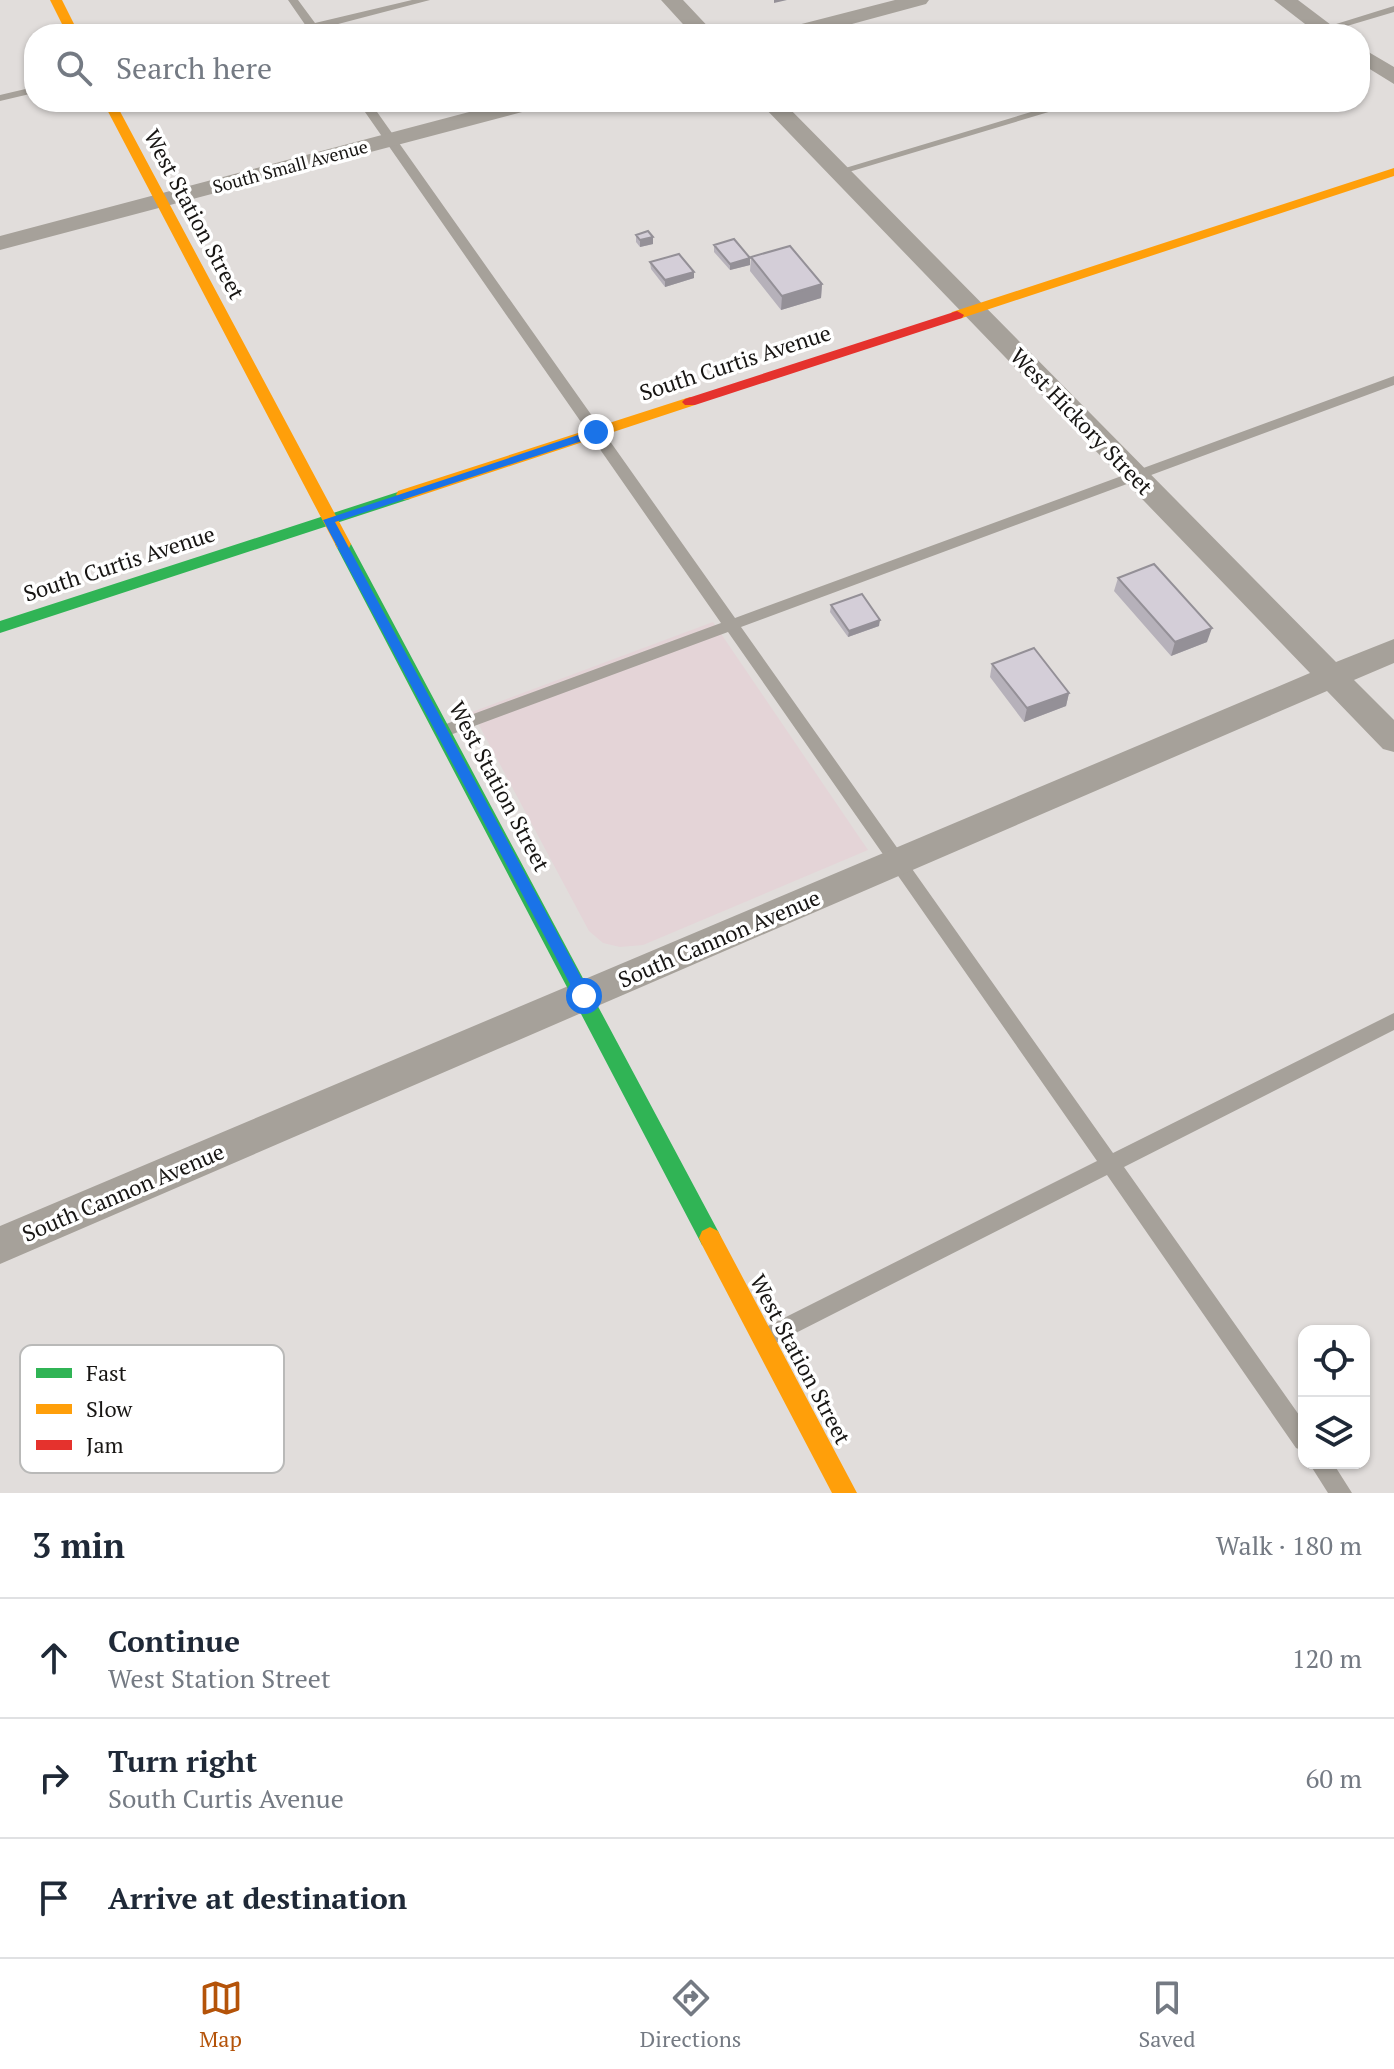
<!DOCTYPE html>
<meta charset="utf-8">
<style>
body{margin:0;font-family:"PT Serif",serif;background:#f2f2f3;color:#1f2937}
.controls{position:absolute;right:24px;bottom:24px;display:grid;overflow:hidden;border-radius:16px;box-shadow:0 2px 6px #0004}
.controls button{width:72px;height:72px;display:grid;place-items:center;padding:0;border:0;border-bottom:2px solid #e0e1e3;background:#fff;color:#1f2937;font:40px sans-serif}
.stop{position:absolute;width:24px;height:24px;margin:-18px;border:6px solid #1a73e8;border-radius:50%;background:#fff}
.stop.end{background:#1a73e8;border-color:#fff;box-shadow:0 2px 8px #0008}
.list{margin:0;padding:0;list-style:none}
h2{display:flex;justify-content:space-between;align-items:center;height:104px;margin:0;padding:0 32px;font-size:34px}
h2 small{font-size:26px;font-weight:400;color:#747a83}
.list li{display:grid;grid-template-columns:52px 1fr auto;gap:24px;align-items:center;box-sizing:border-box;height:120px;padding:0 32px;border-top:2px solid #e0e1e3}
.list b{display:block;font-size:30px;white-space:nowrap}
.list p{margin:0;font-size:26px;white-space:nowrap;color:#747a83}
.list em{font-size:26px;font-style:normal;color:#747a83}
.icon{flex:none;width:44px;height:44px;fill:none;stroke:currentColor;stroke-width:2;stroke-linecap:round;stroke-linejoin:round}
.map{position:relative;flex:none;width:1394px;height:1493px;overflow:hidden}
.search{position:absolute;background:#fff;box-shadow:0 2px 6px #0004;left:24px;right:24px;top:24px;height:88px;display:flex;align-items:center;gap:20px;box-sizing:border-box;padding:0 28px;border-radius:32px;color:#747a83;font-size:30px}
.sheet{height:464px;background:#fff}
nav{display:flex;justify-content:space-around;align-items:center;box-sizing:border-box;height:112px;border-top:2px solid #e0e1e3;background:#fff;font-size:22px;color:#747a83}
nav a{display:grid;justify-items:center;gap:4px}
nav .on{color:#b45309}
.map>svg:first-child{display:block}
</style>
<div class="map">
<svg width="1394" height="1493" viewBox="0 0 1394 1493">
<rect width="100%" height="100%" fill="#e1dddb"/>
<path fill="#e4d4d7" d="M 713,622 L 868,850 L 643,945 L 620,947 L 603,943 L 589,931 L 472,712 Z"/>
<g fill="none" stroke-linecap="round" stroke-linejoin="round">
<path fill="#a6a19a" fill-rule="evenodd" d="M 288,0 L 298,0 L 315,23 L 412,0 L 430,0 L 319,29 L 322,34 L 312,34 L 310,31 L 279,34 L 306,26 Z
M 1394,6 L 1394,12 L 1320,34 L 1304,34 Z
M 34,87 L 34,93 L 0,101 L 0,95 Z
M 358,102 L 370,102 L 735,618 L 1394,376 L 1394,385 L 741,627 L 1113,1153 L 1394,1013 L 1394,1030 L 1124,1167 L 1304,1422 L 1304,1451 L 1296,1448 L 1107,1175 L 776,1343 L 769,1346 L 762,1343 L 759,1336 L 762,1329 L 1097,1161 L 728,632 L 450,735 L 438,735 L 436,731 L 438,727 L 721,623 Z
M 1064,102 L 1082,102 L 842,174 L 832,172 Z
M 1309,1463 L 1333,1463 L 1352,1493 L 1328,1493 Z"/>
<path fill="#a6a19a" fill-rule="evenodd" d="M 661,0 L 683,0 L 715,34 L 692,34 Z
M 895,0 L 929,0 L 926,4 L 815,34 L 779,34 L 782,29 Z
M 1274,0 L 1298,0 L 1343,34 L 1318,34 Z
M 1360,47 L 1394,67 L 1394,84 L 1360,63 Z
M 507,102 L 544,102 L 541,107 L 0,250 L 0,236 Z
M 759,102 L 783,102 L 1336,662 L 1394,639 L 1394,663 L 1354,680 L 1394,720 L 1394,752 L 1383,749 L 1327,691 L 0,1264 L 0,1226 L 1310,673 Z"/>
<path fill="#30b455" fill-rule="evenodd" d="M 404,490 L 410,491 L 412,495 L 410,499 L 0,633 L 0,621 Z
M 343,538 L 351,544 L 718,1231 L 721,1238 L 718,1245 L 710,1249 L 702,1245 L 335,544 Z"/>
<path fill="#ff9f0a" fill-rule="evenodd" d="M 50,0 L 62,0 L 79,34 L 67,34 Z
M 103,102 L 115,102 L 351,544 L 349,548 L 337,548 L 335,544 Z
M 1394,168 L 1394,176 L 962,318 L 957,319 L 950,315 L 952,312 Z
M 690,397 L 695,399 L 695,405 L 410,499 L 404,500 L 396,495 L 398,491 Z
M 710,1227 L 718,1231 L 857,1493 L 832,1493 L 702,1245 L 699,1238 L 702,1231 Z"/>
<path fill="#e5322d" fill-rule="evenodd" d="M 957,311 L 964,315 L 962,318 L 695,405 L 685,405 L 682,402 L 685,399 Z"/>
</g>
<path fill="#b6b1ba" d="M 636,235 L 653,237 L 653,244 L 640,247 L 636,242 Z
M 714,245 L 750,265 L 730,270 L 714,252 Z
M 751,257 L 822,284 L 821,298 L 781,310 L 750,271 Z
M 650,262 L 694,272 L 694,278 L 665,287 L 651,269 Z
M 1118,578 L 1207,642 L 1171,656 L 1114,591 Z
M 831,605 L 879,626 L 848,637 L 830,612 Z
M 992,664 L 1069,693 L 1066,706 L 1024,722 L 990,677 Z"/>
<path fill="#949097" d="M 774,0 L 787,0 L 774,3 Z
M 653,237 L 653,244 L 640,247 L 640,240 Z
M 750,258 L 750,265 L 730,270 L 730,264 Z
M 694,272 L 694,278 L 665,287 L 665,280 Z
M 822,284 L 821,298 L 781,310 L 782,296 Z
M 880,620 L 879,626 L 848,637 L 849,631 Z
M 1212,628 L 1207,642 L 1171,656 L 1175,642 Z
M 1069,693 L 1066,706 L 1024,722 L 1027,708 Z"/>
<path fill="#d4ced8" stroke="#949097" stroke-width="2" d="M 648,231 L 653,237 L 640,240 L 636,235 Z
M 734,239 L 750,258 L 730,264 L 714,245 Z
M 790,246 L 822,284 L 782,296 L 751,257 Z
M 679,254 L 694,272 L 665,280 L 650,262 Z
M 1154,564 L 1212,628 L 1175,642 L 1118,578 Z
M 862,594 L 880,620 L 849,631 L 831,605 Z
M 1034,648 L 1069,693 L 1027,708 L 992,664 Z"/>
<path fill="#1a73e8" d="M 596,429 L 600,435 L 335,522 L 589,992 L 589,1001 L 579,1001 L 323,520 Z"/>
<g text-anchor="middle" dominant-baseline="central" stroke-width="7" stroke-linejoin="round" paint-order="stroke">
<g font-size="18" fill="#171513" stroke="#fff">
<text transform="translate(290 166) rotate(-15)">South Small Avenue</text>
</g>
<g font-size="22" fill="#171513" stroke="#fff">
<text transform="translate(195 214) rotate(62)">West Station Street</text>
<text transform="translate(735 362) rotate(-18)">South Curtis Avenue</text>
<text transform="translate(1082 421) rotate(46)">West Hickory Street</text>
<text transform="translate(119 563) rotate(-18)">South Curtis Avenue</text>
<text transform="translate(500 786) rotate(62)">West Station Street</text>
<text transform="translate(719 938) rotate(-23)">South Cannon Avenue</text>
<text transform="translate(123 1192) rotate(-23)">South Cannon Avenue</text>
<text transform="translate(801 1359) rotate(62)">West Station Street</text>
</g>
</g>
<rect x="20" y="1345" width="264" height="128" rx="12" fill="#fff" stroke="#b9b9b8" stroke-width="2"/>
<rect x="36" y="1368" width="36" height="10" fill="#30b455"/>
<rect x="36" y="1404" width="36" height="10" fill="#ff9f0a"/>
<rect x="36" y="1440" width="36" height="10" fill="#e5322d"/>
<g font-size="22" fill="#171513">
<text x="86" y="1381">Fast</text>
<text x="86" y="1417">Slow</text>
<text x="86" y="1453">Jam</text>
</g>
</svg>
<div class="controls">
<button><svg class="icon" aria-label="locate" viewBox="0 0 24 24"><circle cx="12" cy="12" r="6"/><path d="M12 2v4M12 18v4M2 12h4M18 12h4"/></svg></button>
<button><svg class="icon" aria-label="layers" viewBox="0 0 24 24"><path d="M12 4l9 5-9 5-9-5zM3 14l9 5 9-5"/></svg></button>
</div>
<div class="stop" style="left:584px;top:996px"></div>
<div class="stop end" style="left:596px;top:432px"></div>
<div class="search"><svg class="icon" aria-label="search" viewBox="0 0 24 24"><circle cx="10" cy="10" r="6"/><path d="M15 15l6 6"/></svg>Search here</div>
</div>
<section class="sheet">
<h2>3 min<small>Walk · 180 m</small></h2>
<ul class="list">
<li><svg class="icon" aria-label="ahead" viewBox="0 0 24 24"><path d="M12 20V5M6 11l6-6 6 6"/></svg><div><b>Continue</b><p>West Station Street</p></div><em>120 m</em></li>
<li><svg class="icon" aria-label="right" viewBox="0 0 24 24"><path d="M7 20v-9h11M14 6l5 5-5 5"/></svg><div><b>Turn right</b><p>South Curtis Avenue</p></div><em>60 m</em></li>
<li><svg class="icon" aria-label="arrive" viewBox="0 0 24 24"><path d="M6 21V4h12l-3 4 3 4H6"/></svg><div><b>Arrive at destination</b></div></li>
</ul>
</section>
<nav>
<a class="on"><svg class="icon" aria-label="map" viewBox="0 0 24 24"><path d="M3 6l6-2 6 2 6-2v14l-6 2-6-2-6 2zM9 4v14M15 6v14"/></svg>Map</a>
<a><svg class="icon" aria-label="directions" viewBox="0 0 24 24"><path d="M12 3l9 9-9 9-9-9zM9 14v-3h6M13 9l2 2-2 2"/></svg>Directions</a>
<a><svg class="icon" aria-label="saved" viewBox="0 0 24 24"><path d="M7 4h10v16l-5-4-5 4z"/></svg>Saved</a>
</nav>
